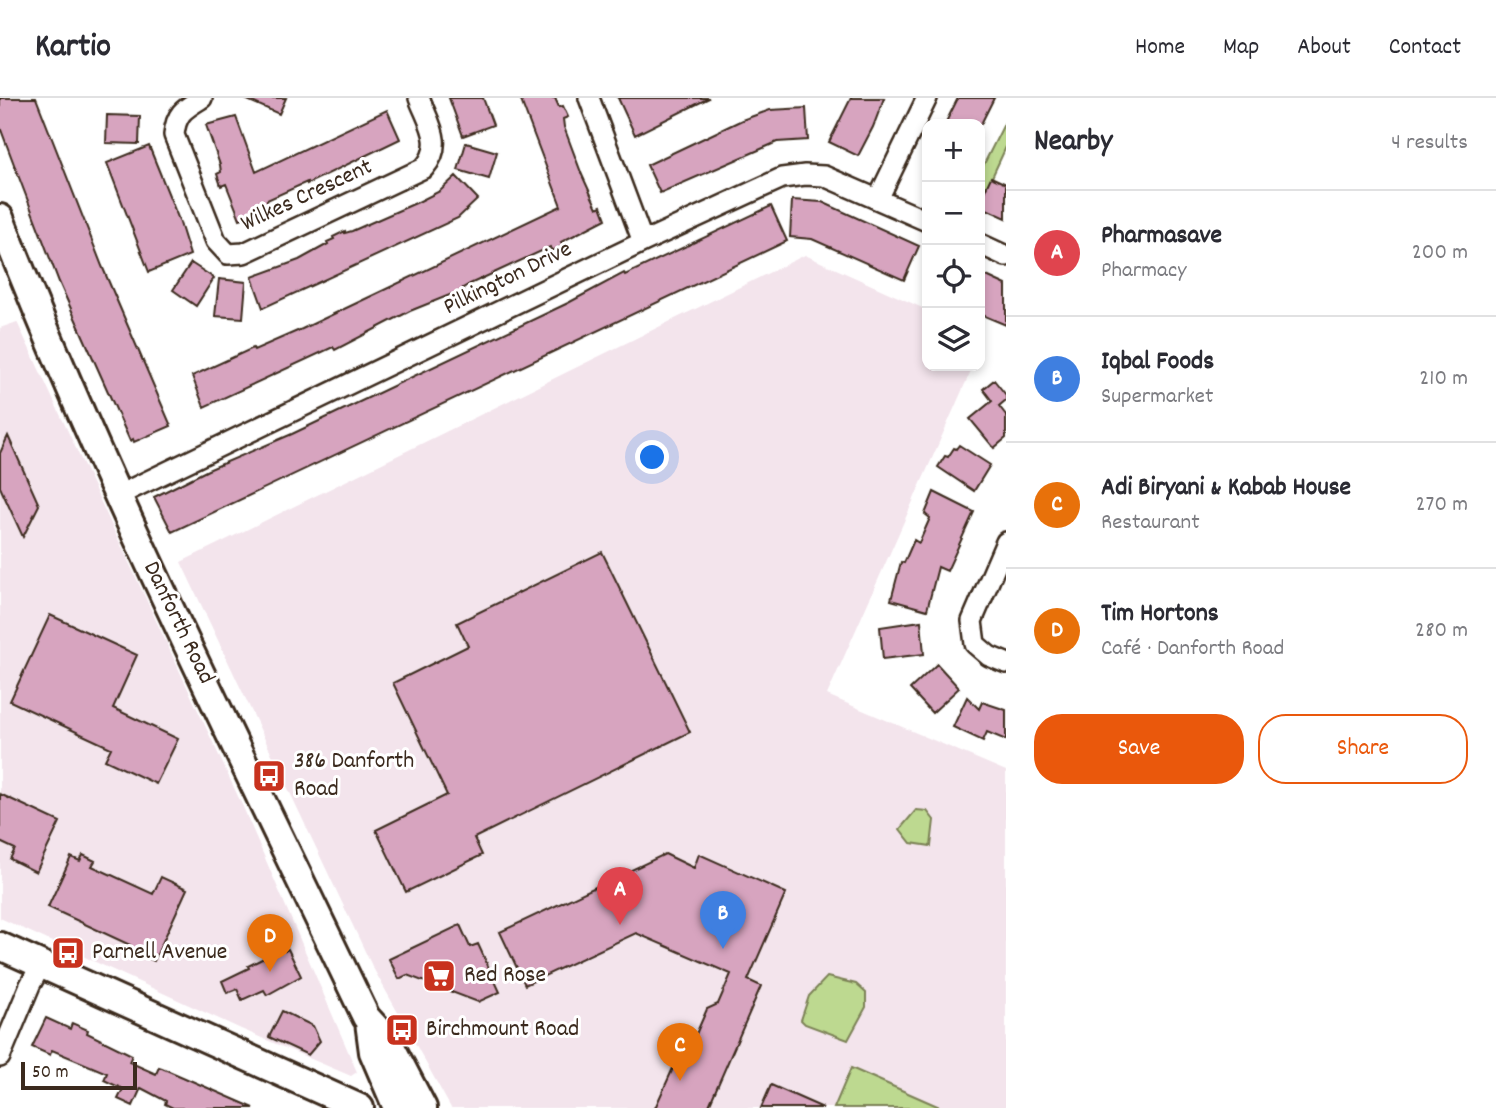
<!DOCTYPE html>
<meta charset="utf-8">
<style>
body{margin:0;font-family:Dekko,sans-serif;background:#f2f2f3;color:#2b2b33}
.controls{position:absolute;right:21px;top:21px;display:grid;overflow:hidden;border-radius:14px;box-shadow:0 4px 10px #0003}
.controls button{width:63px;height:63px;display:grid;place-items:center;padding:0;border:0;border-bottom:2px solid #e1e1e2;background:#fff;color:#2b2b33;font:35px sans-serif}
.scale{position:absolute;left:21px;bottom:18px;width:116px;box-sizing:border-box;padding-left:7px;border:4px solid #3b2a1e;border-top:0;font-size:19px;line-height:24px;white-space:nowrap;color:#3b2a1e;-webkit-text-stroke:5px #fff;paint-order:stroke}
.you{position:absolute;left:653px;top:360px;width:24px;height:24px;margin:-18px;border:5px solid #fff;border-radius:50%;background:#1a73e8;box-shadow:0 0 0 10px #1a73e833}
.badge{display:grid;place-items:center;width:46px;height:46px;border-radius:50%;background:#ea580c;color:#fff;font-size:23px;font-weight:700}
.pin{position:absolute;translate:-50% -58px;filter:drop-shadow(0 2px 4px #0008)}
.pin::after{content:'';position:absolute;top:37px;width:24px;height:21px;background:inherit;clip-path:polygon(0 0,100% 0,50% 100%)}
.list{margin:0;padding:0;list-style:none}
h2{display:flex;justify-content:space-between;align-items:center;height:91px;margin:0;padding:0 28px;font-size:30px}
h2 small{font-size:23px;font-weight:400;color:#7c7c81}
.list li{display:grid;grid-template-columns:46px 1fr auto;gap:21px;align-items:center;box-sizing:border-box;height:126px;padding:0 28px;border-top:2px solid #e1e1e2}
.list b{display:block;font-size:26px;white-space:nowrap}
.list p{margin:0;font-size:23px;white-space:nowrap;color:#7c7c81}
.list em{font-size:23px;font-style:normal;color:#7c7c81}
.actions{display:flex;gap:14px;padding:21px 28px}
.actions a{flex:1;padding:16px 0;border:2px solid #ea580c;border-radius:28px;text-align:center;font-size:24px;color:#ea580c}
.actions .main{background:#ea580c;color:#fff}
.icon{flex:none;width:38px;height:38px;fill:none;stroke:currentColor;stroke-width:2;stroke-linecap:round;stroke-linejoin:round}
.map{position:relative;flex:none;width:1006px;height:1010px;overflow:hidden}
header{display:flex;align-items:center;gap:42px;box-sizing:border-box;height:98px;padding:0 35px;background:#fff;border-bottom:2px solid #e1e1e2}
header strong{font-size:33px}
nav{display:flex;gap:38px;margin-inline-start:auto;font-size:24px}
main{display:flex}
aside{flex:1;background:#fff}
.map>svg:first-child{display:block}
</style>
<header>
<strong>Kartio</strong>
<nav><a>Home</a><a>Map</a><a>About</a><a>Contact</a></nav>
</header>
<main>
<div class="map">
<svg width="1006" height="1010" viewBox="0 0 1006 1010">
<rect width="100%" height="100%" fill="#fff"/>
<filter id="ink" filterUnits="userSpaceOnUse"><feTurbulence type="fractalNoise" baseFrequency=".0143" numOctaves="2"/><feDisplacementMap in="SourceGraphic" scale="14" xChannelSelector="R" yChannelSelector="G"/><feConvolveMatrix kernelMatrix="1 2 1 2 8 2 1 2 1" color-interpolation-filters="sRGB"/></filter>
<g filter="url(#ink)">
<path fill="#f3e4ec" d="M 805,157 L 927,212 L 927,268 L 973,268 L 827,597 L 1006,673 L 1006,1010 L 942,1010 L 851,970 L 836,1010 L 451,1010 L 372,868 L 181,464 Z
M 17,224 L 243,709 L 357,974 L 351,978 L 241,931 L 0,820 L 0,230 Z"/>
<path fill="#bdd990" stroke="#7c8257" stroke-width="2" d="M 1006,22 L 1006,49 L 980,105 L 980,74 Z
M 916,712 L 927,713 L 934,722 L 931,748 L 911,745 L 900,731 Z
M 827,879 L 856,886 L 866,895 L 866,909 L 848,942 L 805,926 L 801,922 L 809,898 Z
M 851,970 L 942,1010 L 834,1010 Z"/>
<path fill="#d7a4bf" stroke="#3b2a1e" stroke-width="2" d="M 0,0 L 36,0 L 102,168 L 171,328 L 134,344 L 133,341 L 130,343 L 59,184 L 15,69 L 0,29 Z
M 243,0 L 286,0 L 279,16 Z
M 449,0 L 483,0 L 493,27 L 463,38 Z
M 520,0 L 555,0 L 559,9 L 563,8 L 568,19 L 563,21 L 564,29 L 582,77 L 597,110 L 601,108 L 606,121 L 561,144 L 563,148 L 552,153 L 550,149 L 470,186 L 463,190 L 465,195 L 454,201 L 452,196 L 410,213 L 335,252 L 333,249 L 204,309 L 192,278 L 253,250 L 254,252 L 302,231 L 561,108 Z
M 618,0 L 709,0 L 635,37 Z
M 851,0 L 884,0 L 873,29 L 858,58 L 829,44 Z
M 958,0 L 994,0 L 981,26 L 945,26 Z
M 806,10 L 808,42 L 777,44 L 768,48 L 660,95 L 647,67 L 742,22 L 770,12 Z
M 387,12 L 400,41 L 307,86 L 307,84 L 267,102 L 268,107 L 250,113 L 252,117 L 240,121 L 226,86 L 221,88 L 217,76 L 221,74 L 220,67 L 206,27 L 236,19 L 256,74 Z
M 107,17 L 140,18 L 139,46 L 106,45 Z
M 466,45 L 497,54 L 489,81 L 458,72 Z
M 149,48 L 179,122 L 190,157 L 149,174 L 107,65 Z
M 456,78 L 478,101 L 458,120 L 263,210 L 252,179 L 299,162 L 328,146 L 327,144 L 334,141 L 333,139 L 345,133 L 345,135 L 352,133 L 418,104 L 440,93 Z
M 991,79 L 1006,86 L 1006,120 L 980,108 L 980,103 Z
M 792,102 L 822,104 L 919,148 L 904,182 L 812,141 L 790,139 Z
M 771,108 L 787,143 L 172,434 L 154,399 L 208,372 L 292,336 L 568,205 L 624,175 L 625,177 Z
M 191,165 L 214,180 L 196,208 L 173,192 Z
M 980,175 L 1006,187 L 1006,227 L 980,216 Z
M 219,181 L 246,184 L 243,220 L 215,218 Z
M 994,282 L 1006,297 L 1006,302 L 999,308 L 1006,317 L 1006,340 L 994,350 L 970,321 L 992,303 L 983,291 Z
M 8,338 L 39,407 L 23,439 L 0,389 L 0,355 Z
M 959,347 L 990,367 L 974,393 L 938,369 L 945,358 L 948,359 L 954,350 L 956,351 Z
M 934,394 L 974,414 L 947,473 L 938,469 L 927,512 L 891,502 L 901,464 L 904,465 L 914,442 L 919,445 L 930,420 L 925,416 Z
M 602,454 L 690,634 L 474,740 L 482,757 L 406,794 L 376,732 L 447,697 L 393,585 L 468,548 L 457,525 Z
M 50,517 L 137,557 L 113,610 L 178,641 L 156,686 L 105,662 L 111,650 L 10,603 Z
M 921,523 L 924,556 L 883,561 L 880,529 Z
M 937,566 L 959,590 L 932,615 L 910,591 Z
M 967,599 L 979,611 L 982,604 L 1006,612 L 1006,642 L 987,634 L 983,643 L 953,629 Z
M 0,696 L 60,724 L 36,774 L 10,761 L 15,751 L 0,744 Z
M 665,756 L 694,770 L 699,756 L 786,795 L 748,882 L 761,888 L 708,1010 L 655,1010 L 679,957 L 689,952 L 707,911 L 718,906 L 731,876 L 636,835 L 525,887 L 500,834 Z
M 83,757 L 95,763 L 92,768 L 153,796 L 161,779 L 187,791 L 154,863 L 128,851 L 130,847 L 48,809 L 71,759 L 80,763 Z
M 460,827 L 470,849 L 478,846 L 500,894 L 478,904 L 407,877 L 399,881 L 389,861 Z
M 283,849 L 285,853 L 288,851 L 301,878 L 267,897 L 264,892 L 242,902 L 237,891 L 227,895 L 222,883 L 249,870 L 248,868 L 266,859 L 265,857 Z
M 282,913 L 313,928 L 320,943 L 308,957 L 269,939 Z
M 46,920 L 70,931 L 72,925 L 88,932 L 87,935 L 132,957 L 129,964 L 156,976 L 159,969 L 162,970 L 254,1010 L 173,1010 L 165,1006 L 166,1003 L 141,990 L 133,1008 L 118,1001 L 123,991 L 104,982 L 107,975 L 52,952 L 50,957 L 32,949 Z
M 771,987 L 823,1010 L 761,1010 Z"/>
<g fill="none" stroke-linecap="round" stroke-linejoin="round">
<defs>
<path id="minor" d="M 202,0 C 184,11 176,15 174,37 L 216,143 L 228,156 L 244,155 L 424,70 C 445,46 429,26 419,0
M 589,0 L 643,144
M 878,101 L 927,0
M 980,146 L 1006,158
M 119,397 L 643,144 L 782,80 L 805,77 L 824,78 L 927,123
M 1006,444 L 972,523 L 975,546 L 989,558 L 1006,565
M 0,959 L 30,887 L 41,867"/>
<path id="secondary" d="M 0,120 C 107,393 240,655 366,919 L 388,943 L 423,1010
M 0,848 L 360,1010
M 369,924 L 373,954 L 397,1010"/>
</defs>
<use href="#minor" stroke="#3b2a1e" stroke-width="24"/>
<use href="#secondary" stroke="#3b2a1e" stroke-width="32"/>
<use href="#minor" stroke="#fff" stroke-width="19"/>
<use href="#secondary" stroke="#fff" stroke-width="26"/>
</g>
</g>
<defs>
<symbol id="bus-square" viewBox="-11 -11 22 22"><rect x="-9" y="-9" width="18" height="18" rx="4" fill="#c8321e" stroke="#fff"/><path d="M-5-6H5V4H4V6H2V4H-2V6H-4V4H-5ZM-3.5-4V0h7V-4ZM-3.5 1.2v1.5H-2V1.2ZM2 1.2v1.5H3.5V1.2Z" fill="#fff"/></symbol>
<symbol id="supermarket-square" viewBox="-11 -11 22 22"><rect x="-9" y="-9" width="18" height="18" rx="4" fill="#c8321e" stroke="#fff"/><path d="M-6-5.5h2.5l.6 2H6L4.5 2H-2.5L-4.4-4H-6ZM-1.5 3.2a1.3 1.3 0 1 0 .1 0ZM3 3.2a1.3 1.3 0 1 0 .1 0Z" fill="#fff"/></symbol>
</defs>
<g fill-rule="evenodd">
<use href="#bus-square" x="250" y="659" width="38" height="38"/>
<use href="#bus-square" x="49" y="836" width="38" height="38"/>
<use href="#supermarket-square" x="420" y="859" width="38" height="38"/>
<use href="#bus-square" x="383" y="913" width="38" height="38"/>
</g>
<g text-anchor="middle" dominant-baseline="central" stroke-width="6" stroke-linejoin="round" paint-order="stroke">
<g font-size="24" fill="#3b2a1e" stroke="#fff">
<text transform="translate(307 98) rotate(-25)">Wilkes Crescent</text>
<text transform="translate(508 181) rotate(-26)">Pilkington Drive</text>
<text transform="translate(178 525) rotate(64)">Danforth Road</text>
</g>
<g font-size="24" fill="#3b2a1e" stroke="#fff" text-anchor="start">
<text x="294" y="664">386 Danforth<tspan x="294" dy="28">Road</tspan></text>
<text x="92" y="855">Parnell Avenue</text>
<text x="464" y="878">Red Rose</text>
<text x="426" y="932">Birchmount Road</text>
</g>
</g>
</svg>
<div class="controls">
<button>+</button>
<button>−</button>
<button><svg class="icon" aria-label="locate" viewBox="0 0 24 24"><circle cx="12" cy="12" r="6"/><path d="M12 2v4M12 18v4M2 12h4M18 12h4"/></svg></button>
<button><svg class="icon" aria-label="layers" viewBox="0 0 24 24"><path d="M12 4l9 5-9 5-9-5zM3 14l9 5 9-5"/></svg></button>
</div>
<div class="scale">50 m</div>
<div class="you"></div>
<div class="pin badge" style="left:620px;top:827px;background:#e0444e">A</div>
<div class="pin badge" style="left:723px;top:851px;background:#3f7fe0">B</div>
<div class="pin badge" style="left:680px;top:983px;background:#e8710a">C</div>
<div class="pin badge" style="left:270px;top:874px;background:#e8710a">D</div>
</div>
<aside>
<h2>Nearby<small>4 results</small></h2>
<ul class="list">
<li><span class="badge" style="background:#e0444e">A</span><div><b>Pharmasave</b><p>Pharmacy</p></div><em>200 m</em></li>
<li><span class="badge" style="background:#3f7fe0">B</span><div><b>Iqbal Foods</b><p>Supermarket</p></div><em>210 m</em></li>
<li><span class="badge" style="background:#e8710a">C</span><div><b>Adi Biryani &amp; Kabab House</b><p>Restaurant</p></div><em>270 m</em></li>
<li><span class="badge" style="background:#e8710a">D</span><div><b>Tim Hortons</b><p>Café · Danforth Road</p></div><em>280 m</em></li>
</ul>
<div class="actions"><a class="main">Save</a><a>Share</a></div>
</aside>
</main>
